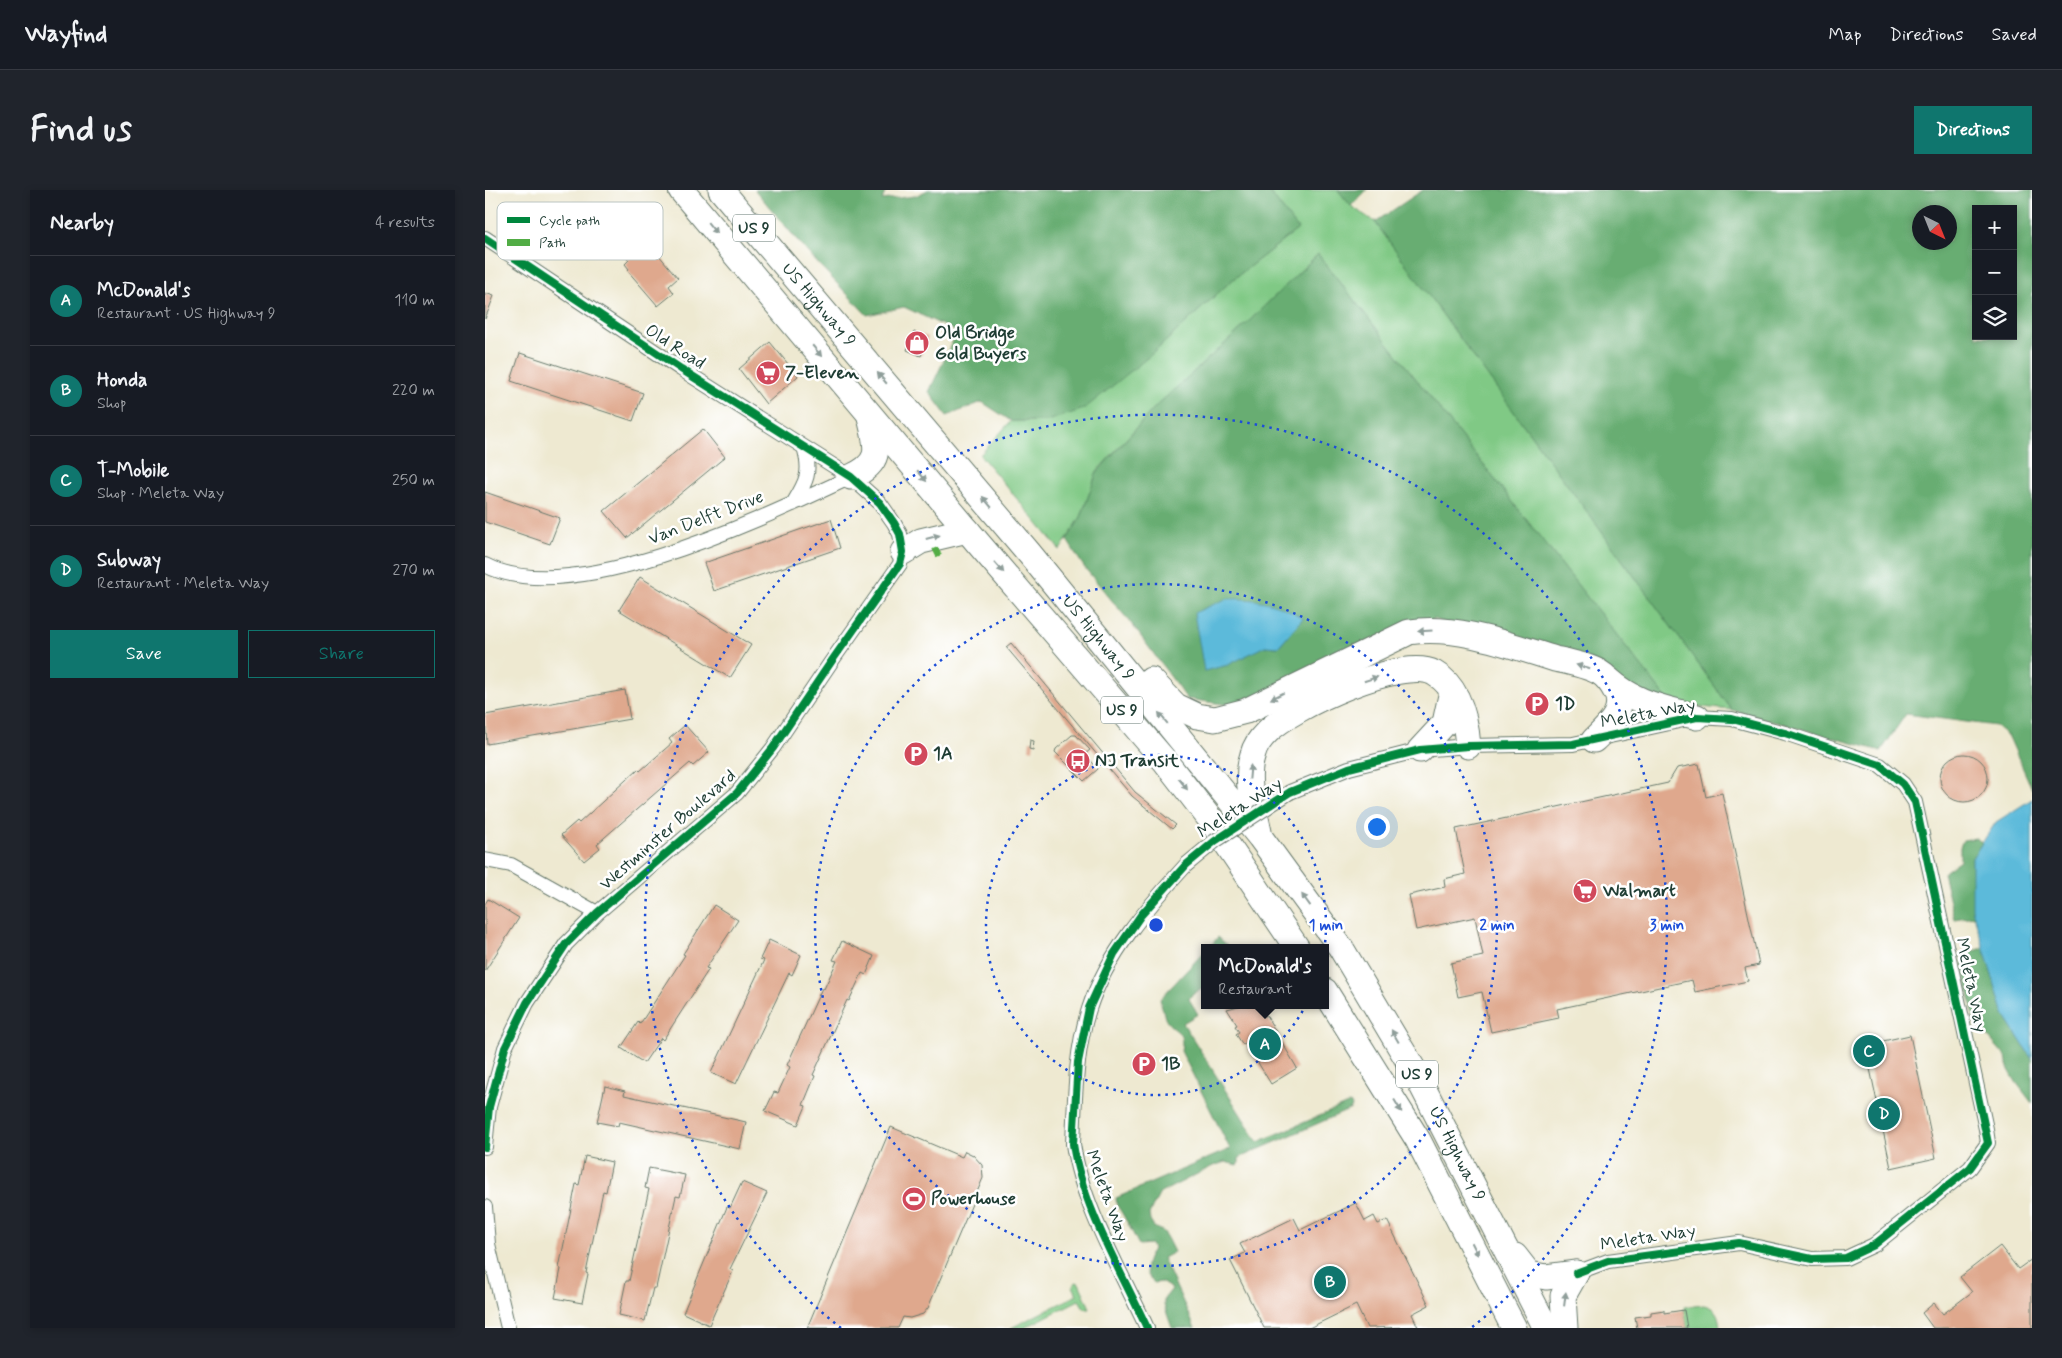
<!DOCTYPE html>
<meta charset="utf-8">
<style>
body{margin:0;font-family:Mynerve,sans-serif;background:#20242c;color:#f1f3f6}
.controls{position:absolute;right:15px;top:15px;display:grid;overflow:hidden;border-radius:0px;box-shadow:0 2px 8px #0003}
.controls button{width:45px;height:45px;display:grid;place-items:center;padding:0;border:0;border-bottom:1px solid #363941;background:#171b24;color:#f1f3f6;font:25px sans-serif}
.compass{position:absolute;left:1427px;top:15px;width:45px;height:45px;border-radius:50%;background:#171b24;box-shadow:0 2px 8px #0003;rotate:137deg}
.you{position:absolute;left:891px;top:636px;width:18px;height:18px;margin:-12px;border:4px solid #fff;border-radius:50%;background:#1a73e8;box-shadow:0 0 0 8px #1a73e833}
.badge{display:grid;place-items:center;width:32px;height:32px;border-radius:50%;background:#0f766e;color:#fff;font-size:16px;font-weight:700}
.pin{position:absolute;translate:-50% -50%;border:2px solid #fff;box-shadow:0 1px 5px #0006}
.popup{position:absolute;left:716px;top:754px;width:128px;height:65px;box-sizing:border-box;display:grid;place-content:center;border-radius:0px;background:#171b24;filter:drop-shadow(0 1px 4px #0005);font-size:16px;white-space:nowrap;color:#9ea1a6}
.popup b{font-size:19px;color:#f1f3f6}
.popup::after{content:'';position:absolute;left:50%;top:100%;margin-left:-10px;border:10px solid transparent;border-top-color:#171b24}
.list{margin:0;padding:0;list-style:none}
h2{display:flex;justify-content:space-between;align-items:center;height:65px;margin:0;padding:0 20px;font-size:21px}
h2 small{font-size:16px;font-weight:400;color:#9ea1a6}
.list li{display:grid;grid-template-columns:32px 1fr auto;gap:15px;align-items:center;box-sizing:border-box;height:90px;padding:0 20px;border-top:1px solid #363941}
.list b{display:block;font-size:19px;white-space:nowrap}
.list p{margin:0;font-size:16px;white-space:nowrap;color:#9ea1a6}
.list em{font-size:16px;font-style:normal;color:#9ea1a6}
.actions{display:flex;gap:10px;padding:15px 20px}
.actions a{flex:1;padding:11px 0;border:1px solid #0f766e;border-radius:0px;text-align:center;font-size:18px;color:#0f766e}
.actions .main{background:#0f766e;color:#fff}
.icon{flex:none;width:28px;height:28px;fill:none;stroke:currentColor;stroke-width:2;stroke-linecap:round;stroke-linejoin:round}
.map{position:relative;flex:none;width:1547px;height:1138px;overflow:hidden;border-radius:0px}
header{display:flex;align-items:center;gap:30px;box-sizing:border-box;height:70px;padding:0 25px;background:#171b24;border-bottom:1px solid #363941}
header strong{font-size:24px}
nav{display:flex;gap:28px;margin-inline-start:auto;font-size:18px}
.intro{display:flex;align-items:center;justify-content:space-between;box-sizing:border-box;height:120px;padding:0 30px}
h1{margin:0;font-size:35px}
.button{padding:12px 22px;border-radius:0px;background:#0f766e;color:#fff;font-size:18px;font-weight:700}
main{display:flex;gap:30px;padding:0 30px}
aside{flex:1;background:#171b24;border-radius:0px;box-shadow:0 2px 8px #0003}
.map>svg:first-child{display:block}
</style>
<header>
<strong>Wayfind</strong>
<nav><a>Map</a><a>Directions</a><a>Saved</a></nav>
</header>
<div class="intro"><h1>Find us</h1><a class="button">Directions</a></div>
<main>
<aside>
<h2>Nearby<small>4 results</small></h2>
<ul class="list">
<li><span class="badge">A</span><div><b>McDonald's</b><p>Restaurant · US Highway 9</p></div><em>110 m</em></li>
<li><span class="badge">B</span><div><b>Honda</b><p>Shop</p></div><em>220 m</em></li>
<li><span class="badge">C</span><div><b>T-Mobile</b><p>Shop · Meleta Way</p></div><em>250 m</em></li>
<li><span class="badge">D</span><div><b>Subway</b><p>Restaurant · Meleta Way</p></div><em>270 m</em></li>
</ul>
<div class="actions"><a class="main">Save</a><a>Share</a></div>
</aside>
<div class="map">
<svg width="1547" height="1138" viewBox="0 0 1547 1138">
<rect width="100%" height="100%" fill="#fff"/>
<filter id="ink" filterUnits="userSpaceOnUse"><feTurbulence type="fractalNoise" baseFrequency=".02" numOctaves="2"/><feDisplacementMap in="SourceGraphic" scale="10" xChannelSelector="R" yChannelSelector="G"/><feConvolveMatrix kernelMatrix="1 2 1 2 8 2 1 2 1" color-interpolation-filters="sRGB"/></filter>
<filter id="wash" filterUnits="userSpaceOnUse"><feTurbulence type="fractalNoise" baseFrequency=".0096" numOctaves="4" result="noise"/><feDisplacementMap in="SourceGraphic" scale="20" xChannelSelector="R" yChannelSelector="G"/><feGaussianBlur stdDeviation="1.12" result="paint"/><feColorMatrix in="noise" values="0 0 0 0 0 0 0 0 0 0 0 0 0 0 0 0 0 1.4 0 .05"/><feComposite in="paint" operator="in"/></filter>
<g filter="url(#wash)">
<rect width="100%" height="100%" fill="#eee9d1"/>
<path fill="#80c985" stroke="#50835c" d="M 783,0 L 853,0 L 866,16 L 890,32 L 1247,520 L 1186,514 L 833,64 L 758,137 L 670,217 L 612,281 L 596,327 L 575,360 L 495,265 L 526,231 L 562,231 L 667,164 L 746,91 L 813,39 Z
M 590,1092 L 594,1093 L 605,1118 L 599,1118 L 594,1110 L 539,1138 L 526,1138 L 592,1105 L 588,1096 Z
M 1219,1115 C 1232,1118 1234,1126 1235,1138 L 1202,1138 L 1199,1117 Z"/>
<path fill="#68ad72" stroke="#447553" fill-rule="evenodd" d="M 270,0 L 401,0 L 397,10 L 430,6 L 443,0 L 783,0 L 813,39 L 746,91 L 667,164 L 599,219 L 562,231 L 526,231 L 497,212 L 462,226 L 444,202 L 472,142 L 419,117 L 382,125 L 324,64 Z
M 853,0 L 882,0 L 866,16 Z
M 938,0 L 1547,0 L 1547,599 L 1524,547 L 1511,536 L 1421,524 L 1396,561 L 1247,520 L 890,32 ZM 1491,19 L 1528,19 L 1528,146 L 1491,146 ZM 1434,22 L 1464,22 L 1464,52 L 1434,52 Z
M 833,64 L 1186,514 L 949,429 L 752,516 L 702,509 L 649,437 L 599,377 L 582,350 L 596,327 L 612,282 L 670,217 L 758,137 ZM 818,428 L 793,457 L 780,456 Z
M 1491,648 L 1497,653 L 1487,668 L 1489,726 L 1469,729 L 1458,683 L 1475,671 L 1475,657 L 1478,650 Z
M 733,747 L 745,758 L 724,758 Z
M 1499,758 L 1519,825 L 1547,869 L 1547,913 L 1531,892 L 1523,878 L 1521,867 L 1490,832 L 1476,764 Z
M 720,761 L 720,798 L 708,803 L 704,809 L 713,824 L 698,833 L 773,952 L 858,916 L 865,913 L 867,916 L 866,919 L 754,968 L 754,973 L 752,975 L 740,972 L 728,976 L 675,1003 L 664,1024 L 665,1031 L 669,1037 L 679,1042 L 689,1062 L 678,1068 L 710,1138 L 687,1138 L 679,1115 L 679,1109 L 687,1099 L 676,1092 L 670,1093 C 655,1084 661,1071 668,1059 L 666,1054 L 654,1055 C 649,1046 637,1021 632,1016 L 631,1008 L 745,959 L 696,861 C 701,838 686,842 680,828 C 678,822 677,815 675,809 Z"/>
<path fill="#5cbada" stroke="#3e7c87" d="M 741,409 C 771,408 792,412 818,428 L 793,457 L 780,456 L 743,475 L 719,481 L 709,423 Z
M 1547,609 L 1547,869 L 1519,825 L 1487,719 L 1487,668 L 1511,632 Z"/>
<g id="blocks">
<path fill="#dfa88d" d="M 156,52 L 164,62 L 168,58 L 193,88 L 184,96 L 189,103 L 173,116 L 142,80 L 144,79 L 140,74 L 144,70 L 140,65 Z
M 0,103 L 9,106 L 0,129 Z
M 429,142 L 443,147 L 436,166 L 422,160 Z
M 285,152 L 313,186 L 281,214 L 254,179 Z
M 35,163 L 158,203 L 148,231 L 26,191 Z
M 218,239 L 240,267 L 142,348 L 119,321 Z
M 0,302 L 75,328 L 65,354 L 0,332 Z
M 346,329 L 355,358 L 229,401 L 219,373 Z
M 155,387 L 266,455 L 245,488 L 134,420 Z
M 526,453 L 650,602 L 691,635 L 687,639 L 647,606 L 521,457 Z
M 140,500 L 145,529 L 2,554 L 0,525 Z
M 200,535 L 224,562 L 208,576 L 205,573 L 112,654 L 115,658 L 99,671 L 76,645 L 92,631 L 94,633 L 153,579 L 155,581 L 187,553 L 184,549 Z
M 587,545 L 591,545 L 605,560 L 600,564 L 613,579 L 599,591 L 570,562 L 571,559 Z
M 545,550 L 549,551 L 548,560 L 544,559 Z
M1455 588a24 24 0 1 1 48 0a24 24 0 1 1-48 0Z
M 1214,574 L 1221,607 L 1237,603 L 1274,775 L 1260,778 L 1263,791 L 1210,802 L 1207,790 L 1072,819 L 1074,828 L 1006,842 L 997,802 L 973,807 L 966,773 L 998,766 L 990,727 L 931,740 L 924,705 L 960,697 L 959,689 L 980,684 L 971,639 L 1183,593 L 1192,578 Z
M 3,709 L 34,728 L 0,781 L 0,714 Z
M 229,715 L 253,730 L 221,778 L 224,779 L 178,850 L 176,848 L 159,873 L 136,858 L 153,832 L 155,834 L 200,765 L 198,764 Z
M 284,750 L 316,765 L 307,785 L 304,783 L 251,894 L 226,883 L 279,770 L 275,769 Z
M 357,751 L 389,766 L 381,785 L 377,783 L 364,811 L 362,810 L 328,885 L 330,886 L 318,915 L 321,916 L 313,935 L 280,921 L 289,902 L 293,903 L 305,877 L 302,875 L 337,798 L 339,799 L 352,771 L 348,770 Z
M 757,815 L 769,815 L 778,827 L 781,825 L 812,878 L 786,894 L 761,853 L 758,855 L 751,844 L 754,842 L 750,836 L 752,835 L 742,819 Z
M 1425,845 L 1451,968 L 1406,978 L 1380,855 Z
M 120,896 L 140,901 L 139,905 L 261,932 L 255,959 L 134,932 L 133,936 L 112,932 Z
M 406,937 L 477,967 L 480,961 L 488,965 L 497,975 L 498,988 L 443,1118 L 438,1124 L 425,1128 L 418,1127 L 413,1138 L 322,1138 Z
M 100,966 L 127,972 L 121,1002 L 118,1001 L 101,1083 L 103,1084 L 97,1113 L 70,1108 L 76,1079 L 74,1078 L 91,994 L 94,995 Z
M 164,978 L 200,985 L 195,1007 L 191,1006 L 171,1098 L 168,1098 L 160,1131 L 134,1125 L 141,1091 L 144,1091 L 164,999 L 160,998 Z
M 257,992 L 282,1003 L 245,1079 L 248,1081 L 224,1135 L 198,1123 L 242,1017 L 245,1018 Z
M 871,1013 L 880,1031 L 889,1026 L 893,1034 L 902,1030 L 944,1115 L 927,1124 L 933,1137 L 882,1138 L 871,1115 L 824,1138 L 779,1138 L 745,1070 L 760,1063 L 755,1054 L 809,1028 L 815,1040 Z
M 1515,1056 L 1533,1079 L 1547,1069 L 1547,1138 L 1448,1138 L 1437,1123 L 1449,1113 L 1458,1124 L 1487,1102 L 1475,1087 Z
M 1179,1120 L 1179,1123 L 1199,1120 L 1202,1138 L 1152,1138 L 1150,1127 L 1166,1125 L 1166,1122 Z"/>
</g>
</g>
<g filter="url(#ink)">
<use href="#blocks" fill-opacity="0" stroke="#67796b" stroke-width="1"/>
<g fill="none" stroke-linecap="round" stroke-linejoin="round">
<defs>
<path id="street" d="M 0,48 L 196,179 L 366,287 L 395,313 L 409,333 L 415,344 L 418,362 L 415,374 L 346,472 L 288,558 L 252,603 L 112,723 L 81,754 L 42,813 L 20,858 L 4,917 L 0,957
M 308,314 C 321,292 327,283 319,257
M 0,375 C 87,421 282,326 366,287
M 805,602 L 864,578 L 935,560 L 983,556 L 1088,554 L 1212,527 L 1247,529 L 1300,543 L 1395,575 L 1418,594 L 1430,612 L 1501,939 L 1503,953 L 1485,978 L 1389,1055 L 1361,1068 L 1327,1069 L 1254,1053 L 1123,1071 L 1091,1083
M 0,670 L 26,675 L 112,723
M 0,1017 L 3,1054 L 23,1138
M 662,1138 C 636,1081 597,1016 588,954 C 590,909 590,862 604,819 C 622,763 663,717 701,675"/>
<g id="highway">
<path d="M 196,0 L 493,353 L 680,571 L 725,629 L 812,758"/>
<path id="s1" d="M 236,0 L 544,363 L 775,647 L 856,758 L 930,882 L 1061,1138"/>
<path d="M 366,287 C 399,272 392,257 385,227"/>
<path d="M 418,362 L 436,351 L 482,340"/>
<path d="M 1123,489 C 1151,514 1177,517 1212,527"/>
<path d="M 666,490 L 691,516 L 712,526 L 730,529 L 761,521 L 924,442 C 973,435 1024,455 1070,469 C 1084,472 1101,475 1114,482 C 1121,486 1127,494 1131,502 C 1141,522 1122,537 1109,550"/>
<path d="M 935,560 L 960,533 L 967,501"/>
<path d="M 774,642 C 769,617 759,590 768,564 C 770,556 776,548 782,542 C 806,517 917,466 949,483 C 974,497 981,530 983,556"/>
<path d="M 840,801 L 933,950 L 1029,1138"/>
<path d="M 1030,1066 L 1044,1084 L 1061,1087 L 1091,1083"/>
<path d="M 1080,1138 L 1078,1106 L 1091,1083"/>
</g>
</defs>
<use href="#street" stroke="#67796b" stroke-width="16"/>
<use href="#highway" stroke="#67796b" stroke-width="27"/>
<use href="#street" stroke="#fff" stroke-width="14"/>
<use href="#highway" stroke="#fff" stroke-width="25"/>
<defs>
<path id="street-bridge" d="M 701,675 L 730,651 L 805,602"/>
</defs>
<use href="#street-bridge" stroke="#67796b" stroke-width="16" stroke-linecap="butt"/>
<use href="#street-bridge" stroke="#fff" stroke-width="14"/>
<path stroke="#52ad45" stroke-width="6" stroke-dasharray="12 6" stroke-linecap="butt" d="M 450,358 L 454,366"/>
<defs>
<path id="cycleway" d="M 0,48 L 196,179 L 366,287 L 395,313 L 409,333 L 415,344 L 418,362 L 415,374 L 346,472 L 288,558 L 252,603 L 112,723 L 81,754 L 42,813 L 20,858 L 4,917 L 0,957
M 662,1138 C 636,1081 597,1016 588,954 L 593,872 L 604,818 L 629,764 L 656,725 L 701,675 L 730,651 L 805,602 L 864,578 L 935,560 L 983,556 L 1088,554 L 1212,527 L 1247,529 L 1300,543 L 1395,575 L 1418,594 L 1430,612 L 1503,953 L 1485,978 L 1389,1055 L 1361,1068 L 1327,1069 L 1254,1053 L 1123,1071 L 1091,1083"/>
</defs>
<use href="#cycleway" stroke="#fff" stroke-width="11"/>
<use href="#cycleway" stroke="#00873e" stroke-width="8"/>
</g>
<defs><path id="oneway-solid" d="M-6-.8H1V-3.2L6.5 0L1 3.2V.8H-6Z" transform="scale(1.25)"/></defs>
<g fill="#8f9e9a">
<use href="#oneway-solid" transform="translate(227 38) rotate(51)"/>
<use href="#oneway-solid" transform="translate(332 161) rotate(50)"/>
<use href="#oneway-solid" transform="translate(397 188) rotate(-130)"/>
<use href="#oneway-solid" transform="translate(437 286) rotate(50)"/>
<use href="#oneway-solid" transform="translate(502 312) rotate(-130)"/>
<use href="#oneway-solid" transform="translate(448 347) rotate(-15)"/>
<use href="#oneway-solid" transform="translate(514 377) rotate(49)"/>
<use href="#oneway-solid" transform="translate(940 441) rotate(176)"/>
<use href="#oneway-solid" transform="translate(1098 477) rotate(-163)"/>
<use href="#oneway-solid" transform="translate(886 489) rotate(-18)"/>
<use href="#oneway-solid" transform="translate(792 506) rotate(154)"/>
<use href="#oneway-solid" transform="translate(678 528) rotate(-129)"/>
<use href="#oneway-solid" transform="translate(765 582) rotate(-85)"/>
<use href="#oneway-solid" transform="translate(698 594) rotate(52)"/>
<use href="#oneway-solid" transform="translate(821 710) rotate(-126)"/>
<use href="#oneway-solid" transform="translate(910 846) rotate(-120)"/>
<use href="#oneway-solid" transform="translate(913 916) rotate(59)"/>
<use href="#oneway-solid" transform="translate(990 1059) rotate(63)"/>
<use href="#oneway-solid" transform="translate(1080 1109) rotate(-83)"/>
</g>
</g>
<g fill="none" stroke="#1d4ed8" stroke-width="2.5" stroke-dasharray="2.5 5">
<circle cx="671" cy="735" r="170"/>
<circle cx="671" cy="735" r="341"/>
<path d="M356 1138A511 511 0 1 1 986 1138"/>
</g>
<defs>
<symbol id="shop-disc" viewBox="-11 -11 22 22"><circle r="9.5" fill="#d1495b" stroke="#fff"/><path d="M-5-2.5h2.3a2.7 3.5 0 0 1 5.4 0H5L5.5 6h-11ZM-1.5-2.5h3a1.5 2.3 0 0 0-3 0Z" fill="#fff"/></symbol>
<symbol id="supermarket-disc" viewBox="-11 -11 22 22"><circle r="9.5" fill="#d1495b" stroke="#fff"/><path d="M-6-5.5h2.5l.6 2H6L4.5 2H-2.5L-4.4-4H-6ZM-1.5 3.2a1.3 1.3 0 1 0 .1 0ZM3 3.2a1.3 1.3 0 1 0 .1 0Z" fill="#fff"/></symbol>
<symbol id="parking-disc" viewBox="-11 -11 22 22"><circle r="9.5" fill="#d1495b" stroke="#fff"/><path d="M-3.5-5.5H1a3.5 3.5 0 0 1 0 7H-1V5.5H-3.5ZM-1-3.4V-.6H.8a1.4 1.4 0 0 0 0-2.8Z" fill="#fff"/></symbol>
<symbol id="bus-disc" viewBox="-11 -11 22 22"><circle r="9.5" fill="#d1495b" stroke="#fff"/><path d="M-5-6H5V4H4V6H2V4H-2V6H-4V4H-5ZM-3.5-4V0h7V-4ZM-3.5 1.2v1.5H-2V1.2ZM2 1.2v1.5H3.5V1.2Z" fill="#fff"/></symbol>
<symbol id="stadium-disc" viewBox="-11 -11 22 22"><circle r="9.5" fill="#d1495b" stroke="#fff"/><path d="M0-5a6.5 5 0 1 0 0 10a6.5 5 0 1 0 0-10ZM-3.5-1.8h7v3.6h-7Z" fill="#fff"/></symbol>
</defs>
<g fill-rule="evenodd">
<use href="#shop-disc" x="418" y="139" width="28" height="28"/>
<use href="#supermarket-disc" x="269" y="169" width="28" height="28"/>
<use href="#parking-disc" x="1038" y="500" width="28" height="28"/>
<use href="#parking-disc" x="417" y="550" width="28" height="28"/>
<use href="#bus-disc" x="579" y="557" width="28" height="28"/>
<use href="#supermarket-disc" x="1086" y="687" width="28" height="28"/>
<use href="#parking-disc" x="645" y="860" width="28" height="28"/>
<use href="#stadium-disc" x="415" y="995" width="28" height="28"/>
</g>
<g text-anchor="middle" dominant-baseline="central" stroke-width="5" stroke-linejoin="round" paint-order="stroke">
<g fill="#fff" stroke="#627771" stroke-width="1">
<rect x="248" y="24.5" width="42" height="27" rx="4"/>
<rect x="616" y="506.5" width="42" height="27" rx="4"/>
<rect x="911" y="870.5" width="42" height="27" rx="4"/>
</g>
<g font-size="16" font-weight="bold" fill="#1f3d34">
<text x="269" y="38">US 9</text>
<text x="637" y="520">US 9</text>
<text x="932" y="884">US 9</text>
</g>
<g font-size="18" fill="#1f3d34" stroke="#fff">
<text stroke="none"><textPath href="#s1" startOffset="151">US Highway 9</textPath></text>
<text transform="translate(190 157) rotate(33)">Old Road</text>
<text transform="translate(221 328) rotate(-21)">Van Delft Drive</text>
<text stroke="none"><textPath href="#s1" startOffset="586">US Highway 9</textPath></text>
<text transform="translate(1163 524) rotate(-11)">Meleta Way</text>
<text transform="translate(755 618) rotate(-33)">Meleta Way</text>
<text transform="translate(183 640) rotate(-41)">Westminster Boulevard</text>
<text transform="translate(1486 795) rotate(78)">Meleta Way</text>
<text stroke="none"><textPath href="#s1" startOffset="1216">US Highway 9</textPath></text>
<text transform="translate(622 1006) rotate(70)">Meleta Way</text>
<text transform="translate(1163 1048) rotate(-9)">Meleta Way</text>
</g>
<g font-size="18" font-weight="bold" fill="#1f3d34" stroke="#fff" text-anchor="start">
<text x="450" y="143">Old Bridge<tspan x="450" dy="21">Gold Buyers</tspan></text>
<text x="300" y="183">7-Eleven</text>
<text x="1070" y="514">1D</text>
<text x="448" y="564">1A</text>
<text x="610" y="571">NJ Transit</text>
<text x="1118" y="701">Walmart</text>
<text x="676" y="874">1B</text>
<text x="446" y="1009">Powerhouse</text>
</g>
</g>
<rect x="12" y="12" width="166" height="58" rx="8" fill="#fff" stroke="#bcc5c2" stroke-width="1"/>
<rect x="22" y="27" width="23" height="6" fill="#00873e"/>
<rect x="22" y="49" width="23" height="7" fill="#52ad45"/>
<g font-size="14" fill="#1f3d34">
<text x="54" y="35">Cycle path</text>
<text x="54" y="57">Path</text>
</g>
<circle cx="671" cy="735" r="8" fill="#1d4ed8" stroke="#fff" stroke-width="2.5"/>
<g font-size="15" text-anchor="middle" font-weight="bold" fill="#1d4ed8" stroke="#fff" stroke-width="5" stroke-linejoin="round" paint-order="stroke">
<text x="841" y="740">1 min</text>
<text x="1012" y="740">2 min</text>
<text x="1182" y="740">3 min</text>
</g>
</svg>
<div class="controls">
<button>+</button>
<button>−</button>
<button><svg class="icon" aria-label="layers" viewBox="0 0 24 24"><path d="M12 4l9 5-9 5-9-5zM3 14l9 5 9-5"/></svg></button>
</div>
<svg class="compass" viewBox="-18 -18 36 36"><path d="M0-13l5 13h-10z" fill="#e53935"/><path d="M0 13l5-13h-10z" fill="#9ea1a6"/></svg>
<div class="you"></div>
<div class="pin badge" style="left:780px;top:854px">A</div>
<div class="popup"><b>McDonald's</b>Restaurant</div>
<div class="pin badge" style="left:845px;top:1092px">B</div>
<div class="pin badge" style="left:1384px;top:861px">C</div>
<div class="pin badge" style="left:1399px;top:924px">D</div>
</div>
</main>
